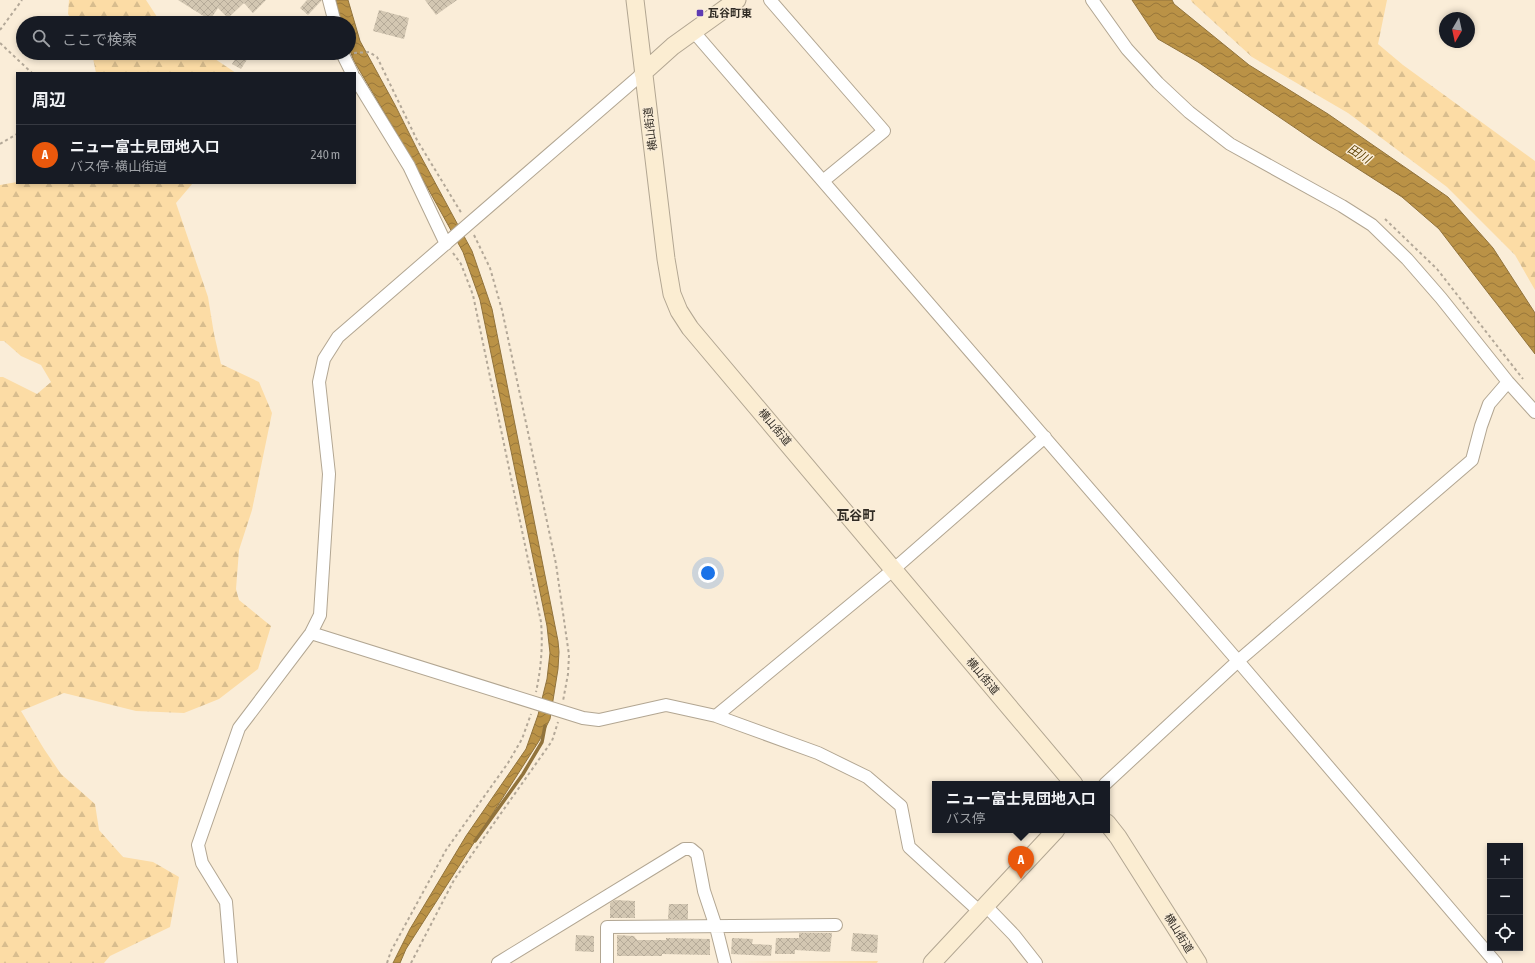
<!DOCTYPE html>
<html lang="ja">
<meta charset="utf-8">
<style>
body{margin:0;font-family:"Asap Condensed","Noto Sans JP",sans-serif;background:#242831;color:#f1f3f6}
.controls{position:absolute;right:12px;bottom:12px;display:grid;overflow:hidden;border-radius:0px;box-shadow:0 2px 6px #0003}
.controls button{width:36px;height:36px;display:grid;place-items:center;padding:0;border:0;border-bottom:1px solid #363941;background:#171b24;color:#f1f3f6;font:20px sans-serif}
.compass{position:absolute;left:1439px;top:12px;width:36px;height:36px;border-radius:50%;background:#171b24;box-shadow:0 2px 6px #0003;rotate:189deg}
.you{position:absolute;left:708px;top:573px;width:14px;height:14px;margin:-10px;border:3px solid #fff;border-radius:50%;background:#1a73e8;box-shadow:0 0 0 6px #1a73e833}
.badge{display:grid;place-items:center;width:26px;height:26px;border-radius:50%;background:#ea580c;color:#fff;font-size:13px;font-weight:700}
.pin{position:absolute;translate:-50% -33px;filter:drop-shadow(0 1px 2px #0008)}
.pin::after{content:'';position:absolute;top:21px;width:14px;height:12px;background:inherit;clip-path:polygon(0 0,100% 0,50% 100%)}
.popup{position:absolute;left:932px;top:781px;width:178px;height:52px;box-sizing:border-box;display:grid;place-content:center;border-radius:0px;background:#171b24;filter:drop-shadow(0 1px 3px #0005);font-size:13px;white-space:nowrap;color:#9ea1a6}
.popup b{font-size:15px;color:#f1f3f6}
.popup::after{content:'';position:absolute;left:50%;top:100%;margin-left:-8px;border:8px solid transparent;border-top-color:#171b24}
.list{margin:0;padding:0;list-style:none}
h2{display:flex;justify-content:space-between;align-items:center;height:52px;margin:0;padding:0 16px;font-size:17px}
h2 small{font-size:13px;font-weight:400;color:#9ea1a6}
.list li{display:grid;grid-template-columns:26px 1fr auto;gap:12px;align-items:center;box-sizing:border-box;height:60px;padding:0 16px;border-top:1px solid #363941}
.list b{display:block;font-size:15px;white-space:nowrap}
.list p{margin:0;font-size:13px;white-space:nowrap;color:#9ea1a6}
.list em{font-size:13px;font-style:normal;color:#9ea1a6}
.icon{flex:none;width:22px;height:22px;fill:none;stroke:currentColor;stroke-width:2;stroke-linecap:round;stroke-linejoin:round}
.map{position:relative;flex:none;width:1535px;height:963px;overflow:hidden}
.search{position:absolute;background:#171b24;box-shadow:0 2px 6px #0003;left:16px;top:16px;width:340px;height:44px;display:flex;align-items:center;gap:10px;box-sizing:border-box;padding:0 14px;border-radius:22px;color:#9ea1a6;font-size:15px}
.panel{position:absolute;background:#171b24;box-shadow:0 2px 6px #0003;left:16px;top:72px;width:340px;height:112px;border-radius:0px}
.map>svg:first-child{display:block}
</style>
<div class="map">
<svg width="1535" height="963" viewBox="0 0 1535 963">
<defs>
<pattern id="forest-firs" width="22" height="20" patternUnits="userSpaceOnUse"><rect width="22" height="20" fill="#fcdca5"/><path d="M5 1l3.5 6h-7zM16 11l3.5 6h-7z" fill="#d8bd8e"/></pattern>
<pattern id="water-waves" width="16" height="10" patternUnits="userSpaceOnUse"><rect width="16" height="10" fill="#ba9246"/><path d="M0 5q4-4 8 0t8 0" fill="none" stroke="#98773a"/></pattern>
<pattern id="building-cross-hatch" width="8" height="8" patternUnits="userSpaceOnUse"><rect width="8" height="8" fill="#d3c7b2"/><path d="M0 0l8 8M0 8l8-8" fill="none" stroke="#b6ab99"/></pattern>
</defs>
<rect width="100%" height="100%" fill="#faedd8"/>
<path fill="#fcdca5" d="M 878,961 L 877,963 L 736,962 Z"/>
<path fill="url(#forest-firs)" d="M 69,0 L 146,0 L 161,23 L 74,23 L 68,14 Z
M 1191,0 L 1387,0 L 1378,44 L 1403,65 L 1535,161 L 1535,290 L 1515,255 L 1447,187 L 1348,113 L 1252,57 L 1192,2 Z
M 92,53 L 204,53 L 209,55 L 236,73 L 96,73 Z
M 17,182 L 17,183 L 193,183 L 176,203 L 208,297 L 214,334 L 221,364 L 259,382 L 272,413 L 252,510 L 239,550 L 236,589 L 239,600 L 271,626 L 258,669 L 219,699 L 184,713 L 136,711 L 64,693 L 21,711 L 44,749 L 61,774 L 95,804 L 99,830 L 123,857 L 153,862 L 179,877 L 170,927 L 110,956 L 104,963 L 0,963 L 0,377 L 3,377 L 37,394 L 51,382 L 41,365 L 21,356 L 4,341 L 0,341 L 0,185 Z"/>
<path fill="url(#water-waves)" stroke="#91733c" d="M 336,0 L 348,0 L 360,41 L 395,105 L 419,153 L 472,251 L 492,309 L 558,641 L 559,652 L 558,669 L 550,719 L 539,741 L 406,949 L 400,963 L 393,963 L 410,929 L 466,836 L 526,749 L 538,715 L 547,679 L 550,653 L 547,626 L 480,300 L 463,252 L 410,156 L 354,61 L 349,48 L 349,23 L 341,23 Z
M 1132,0 L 1172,0 L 1174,4 L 1249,65 L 1328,114 L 1448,197 L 1493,248 L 1535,313 L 1535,354 L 1439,229 L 1402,197 L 1313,140 L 1198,62 L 1158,39 Z"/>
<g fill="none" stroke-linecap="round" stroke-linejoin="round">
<path stroke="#91733c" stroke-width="3.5" d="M 475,841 L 523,774 L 542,742 L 545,726"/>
</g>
<path fill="url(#building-cross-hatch)" d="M 178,0 L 266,0 L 253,13 L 244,3 L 228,18 L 218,8 L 210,20 Z
M 307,0 L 322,0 L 308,15 L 300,8 Z
M 425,0 L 457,0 L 436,15 Z
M 379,10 L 409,18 L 404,39 L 373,31 Z
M 239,53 L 251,53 L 241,69 L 232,64 Z
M 615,900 L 635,901 L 635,918 L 610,918 L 610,903 Z
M 669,904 L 688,904 L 688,919 L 668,919 Z
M 799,933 L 832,933 L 830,952 L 795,950 L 795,954 L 775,954 L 776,938 L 799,938 Z
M 853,933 L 878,935 L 877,953 L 851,951 Z
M 576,935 L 594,936 L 594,952 L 575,951 Z
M 617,935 L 634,936 L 637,940 L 666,940 L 666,938 L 710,939 L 710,955 L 662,954 L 662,956 L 617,956 Z
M 732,938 L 753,939 L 752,944 L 772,945 L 771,956 L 731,954 Z"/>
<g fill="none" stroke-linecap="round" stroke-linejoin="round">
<defs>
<path id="street" d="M 329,0 L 335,23
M 770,0 L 884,131 L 823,181
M 1092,0 L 1127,49 L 1158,83 L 1189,112 L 1230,144 L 1342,206 L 1372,225 L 1407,259 L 1441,298 L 1508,382 L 1535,412
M 693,31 L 1238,661 L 1496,963
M 342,53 L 352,73
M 355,78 L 409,166 L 446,244
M 311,633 L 583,718 L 599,720 L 666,705 L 716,716 L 818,753 L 867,777 L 901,806 L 909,847 L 979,911
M 716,716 L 894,569 L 1045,437
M 1105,784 L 1238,661 L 1472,460 L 1481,426 L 1489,404 L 1508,382
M 985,905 L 1014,935 L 1036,963
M 231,963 L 226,902 L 202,863 L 198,845 L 239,728 L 311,633 L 320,615 L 329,474 L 319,382 L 324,359 L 338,337 L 643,73
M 498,963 L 684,849 L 691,849 L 697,854 L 704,891 L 716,927 L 725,963
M 607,963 L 607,927 L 836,925"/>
<path id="secondary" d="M 635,0 L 666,259 L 672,294 L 679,311 L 690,328 L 1074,784
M 643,73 L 673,46 L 737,0
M 1107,823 L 1118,837 L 1198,963
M 932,963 L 1056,830"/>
</defs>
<use href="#street" stroke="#b2a692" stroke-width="14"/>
<use href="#secondary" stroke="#b2a692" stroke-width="19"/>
<path stroke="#b3a898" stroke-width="2" stroke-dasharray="3 3" stroke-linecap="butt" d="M 0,30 L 22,0
M 0,43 L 32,73
M 354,53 L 369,52 L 377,57 L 417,140 L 462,214
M 0,144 L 17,134
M 1385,219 L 1437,269 L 1523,379
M 474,235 L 490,268 L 502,310 L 556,564 L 569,655 L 568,674 L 563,701
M 453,253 L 461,264 L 473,295 L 541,622 C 543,646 541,669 536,692
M 387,963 L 391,951 L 446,850 L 508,763 L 522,739 L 531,714
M 411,963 L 454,880 L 552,741 L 558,722"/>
<use href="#street" stroke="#fff" stroke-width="12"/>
<use href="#secondary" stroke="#fbedd2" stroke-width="17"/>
</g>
<rect fill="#5e3bb3" stroke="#faedd8" stroke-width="1.5" x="696" y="9" width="8" height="8" rx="2"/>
<g text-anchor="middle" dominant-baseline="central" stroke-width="3" stroke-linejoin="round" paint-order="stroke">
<g font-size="11" font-weight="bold" fill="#312c24" stroke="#faedd8" text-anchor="start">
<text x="708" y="13">瓦谷町東</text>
</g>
<g font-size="11" fill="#312c24" stroke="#faedd8">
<text transform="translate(650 129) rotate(-97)">横山街道</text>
<text transform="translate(775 427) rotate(50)">横山街道</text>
<text transform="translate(983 676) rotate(50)">横山街道</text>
<text transform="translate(1179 933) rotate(58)">横山街道</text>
</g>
<g font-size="12" font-style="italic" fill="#614507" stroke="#faedd8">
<text transform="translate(1359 154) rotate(32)">田川</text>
</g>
<g font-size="13" font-weight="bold" fill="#312c24" stroke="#faedd8">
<text x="856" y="515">瓦谷町</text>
</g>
</g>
</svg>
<div class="controls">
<button>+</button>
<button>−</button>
<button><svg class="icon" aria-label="locate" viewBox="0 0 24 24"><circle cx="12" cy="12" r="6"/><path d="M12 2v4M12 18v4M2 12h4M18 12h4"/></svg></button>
</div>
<svg class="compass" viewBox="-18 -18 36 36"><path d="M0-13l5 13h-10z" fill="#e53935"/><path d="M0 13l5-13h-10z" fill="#9ea1a6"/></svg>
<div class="you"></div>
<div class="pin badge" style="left:1021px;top:879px">A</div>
<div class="popup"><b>ニュー富士見団地入口</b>バス停</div>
<div class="search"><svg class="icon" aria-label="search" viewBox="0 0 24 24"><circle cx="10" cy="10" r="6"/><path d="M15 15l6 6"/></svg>ここで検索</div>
<section class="panel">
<h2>周辺<small></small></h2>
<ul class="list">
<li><span class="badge">A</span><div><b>ニュー富士見団地入口</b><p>バス停 · 横山街道</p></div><em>240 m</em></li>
</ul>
</section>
</div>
